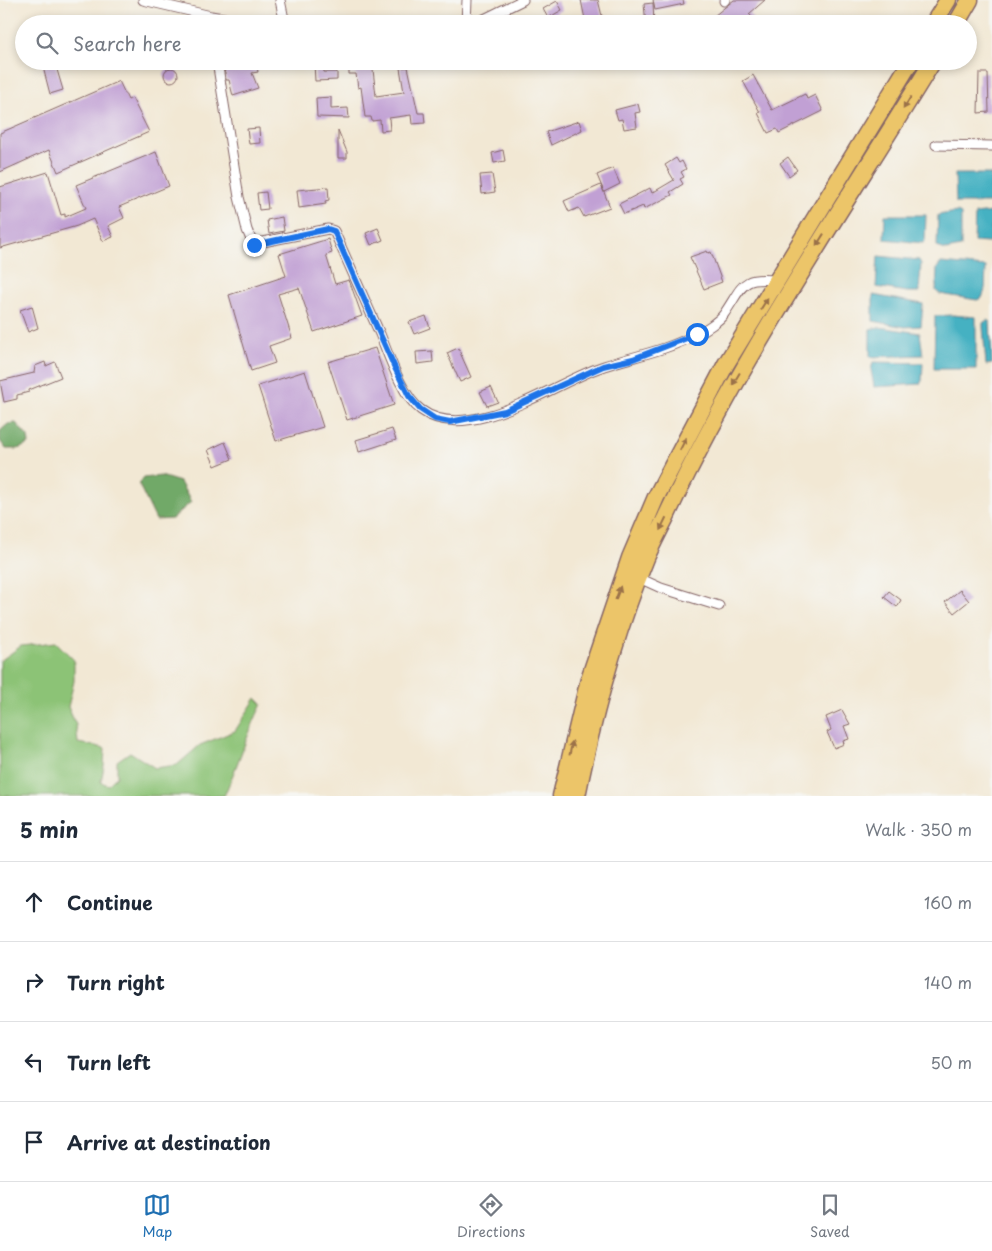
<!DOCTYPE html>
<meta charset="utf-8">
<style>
body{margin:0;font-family:"Playpen Sans",sans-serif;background:#f6f6f7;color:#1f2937}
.stop{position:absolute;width:15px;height:15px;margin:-11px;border:4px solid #1a73e8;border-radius:50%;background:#fff}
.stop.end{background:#1a73e8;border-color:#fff;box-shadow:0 1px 5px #0008}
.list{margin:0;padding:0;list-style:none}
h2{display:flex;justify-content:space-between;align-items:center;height:65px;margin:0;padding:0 20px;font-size:21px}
h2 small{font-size:16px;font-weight:400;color:#747a83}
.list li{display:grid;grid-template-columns:32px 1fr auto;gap:15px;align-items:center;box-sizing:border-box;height:80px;padding:0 20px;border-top:1px solid #e0e1e3}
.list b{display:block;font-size:19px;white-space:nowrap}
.list em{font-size:16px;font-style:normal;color:#747a83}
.icon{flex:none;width:28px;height:28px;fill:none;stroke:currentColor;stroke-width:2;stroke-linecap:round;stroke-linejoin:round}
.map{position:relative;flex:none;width:992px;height:796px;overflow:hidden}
.search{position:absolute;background:#fff;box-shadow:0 2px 8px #0003;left:15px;right:15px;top:15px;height:55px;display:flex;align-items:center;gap:12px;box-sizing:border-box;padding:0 18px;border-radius:28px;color:#747a83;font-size:19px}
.sheet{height:385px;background:#fff}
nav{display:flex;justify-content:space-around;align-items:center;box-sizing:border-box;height:70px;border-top:1px solid #e0e1e3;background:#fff;font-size:14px;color:#747a83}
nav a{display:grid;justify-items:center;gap:2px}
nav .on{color:#1f6fb2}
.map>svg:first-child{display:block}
</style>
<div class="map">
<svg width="992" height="796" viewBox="0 0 992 796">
<rect width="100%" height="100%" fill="#f6f6f2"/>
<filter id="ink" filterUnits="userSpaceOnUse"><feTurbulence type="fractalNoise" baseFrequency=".02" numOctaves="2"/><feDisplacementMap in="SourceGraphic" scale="10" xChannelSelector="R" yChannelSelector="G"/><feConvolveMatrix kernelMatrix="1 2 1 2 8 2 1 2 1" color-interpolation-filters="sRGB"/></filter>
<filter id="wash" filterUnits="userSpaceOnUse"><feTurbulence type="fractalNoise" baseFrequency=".0096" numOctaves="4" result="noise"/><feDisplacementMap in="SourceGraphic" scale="20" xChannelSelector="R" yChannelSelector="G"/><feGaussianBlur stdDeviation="1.12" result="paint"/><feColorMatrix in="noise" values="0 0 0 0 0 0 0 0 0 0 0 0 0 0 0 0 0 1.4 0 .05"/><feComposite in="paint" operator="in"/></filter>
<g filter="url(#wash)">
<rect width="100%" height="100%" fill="#f2e8d4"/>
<path fill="#8cc376" stroke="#6b7150" d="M 56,642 L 74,660 L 74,681 L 68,707 L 76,725 L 78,743 L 105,748 L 104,766 L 101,782 L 108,785 L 117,776 L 117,761 L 130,752 L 155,768 L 177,765 L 200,745 L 235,731 L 256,698 L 262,704 C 247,734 238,765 224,796 L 0,796 L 0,661 L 21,646 Z"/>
<path fill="#71a967" stroke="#5e6449" d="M 16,423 L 28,437 L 29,444 L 18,449 L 6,449 L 0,441 L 0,431 L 8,424 Z
M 161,476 L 180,482 L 191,502 L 172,519 L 156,520 L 139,485 L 143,478 Z"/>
<path fill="#45b1c2" stroke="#486876" d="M 955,174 L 991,174 L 991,203 L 956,203 Z
M 957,212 L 961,214 L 961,247 L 946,250 L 937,247 L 938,215 Z
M 992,212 L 991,241 L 988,243 L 974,242 L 975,214 Z
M 885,215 L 926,215 L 925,241 L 923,243 L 884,239 Z
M 878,256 L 919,260 L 921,264 L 919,292 L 907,292 L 876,287 Z
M 941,263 L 986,267 L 985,290 L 982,298 L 977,300 L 940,294 L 936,291 L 937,268 Z
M 873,295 L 923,304 L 921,326 L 905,327 L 873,321 Z
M 952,315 L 976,317 L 976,369 L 934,369 L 935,316 Z
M 987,320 L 990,322 L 992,364 L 986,365 L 983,327 L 983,323 Z
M 879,327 L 920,333 L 923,355 L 870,357 L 870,329 Z
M 873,362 L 923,363 L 922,381 L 920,384 L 874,387 L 871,370 Z"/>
<g id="blocks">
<path fill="#c1a0d4" d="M 581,0 L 598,0 L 603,20 L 586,24 Z
M 653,0 L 683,0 L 684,4 L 655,10 Z
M 734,0 L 765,0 L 749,14 L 753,18 L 746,24 L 704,24 Z
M 557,1 L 562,10 L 548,18 L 543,9 Z
M 653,3 L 654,24 L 646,24 L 644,4 Z
M 223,61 L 236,61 L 237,66 L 256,62 L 258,72 L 252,73 L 258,88 L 233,96 L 229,80 L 226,80 Z
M 349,61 L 372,61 L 376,96 L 404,92 L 400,68 L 408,67 L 418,113 L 424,113 L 425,123 L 412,124 L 411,115 L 389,118 L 390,130 L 381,131 L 380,120 L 372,121 L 371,117 L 365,117 L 361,87 L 358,88 L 356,74 L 349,74 Z
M 55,63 L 63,90 L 50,94 L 43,67 Z
M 314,63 L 323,63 L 324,72 L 337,72 L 337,80 L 315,81 Z
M164 75a7 7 0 1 1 14 0a7 7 0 1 1-14 0Z
M 979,73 L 988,73 L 989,112 L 978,113 Z
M 753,75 L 772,110 L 805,94 L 807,99 L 815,95 L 823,111 L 779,133 L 777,129 L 768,133 L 758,113 L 760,112 L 743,81 Z
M 119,81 L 128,100 L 132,98 L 149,132 L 58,172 L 49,150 L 0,172 L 0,133 Z
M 331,97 L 331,109 L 348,108 L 349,118 L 317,117 L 316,98 Z
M 638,104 L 640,112 L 635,113 L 637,127 L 624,129 L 622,119 L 618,120 L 615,110 Z
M 579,121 L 582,130 L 551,145 L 546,132 Z
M 259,128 L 260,143 L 249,144 L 247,129 Z
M 338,130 L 347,152 L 347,158 L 338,158 Z
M 503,150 L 505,161 L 494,163 L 492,153 Z
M 156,152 L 169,186 L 119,207 L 124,218 L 108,226 L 113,237 L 103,241 L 93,219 L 77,226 L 0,248 L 0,187 L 48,172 L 61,215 L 65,214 L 65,217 L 86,208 L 76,185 Z
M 788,157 L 797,170 L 789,176 L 780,163 Z
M 676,158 L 679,163 L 682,161 L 686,169 L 681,172 L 684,177 L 680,179 L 683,184 L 670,192 L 672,195 L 644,209 L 643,206 L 624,214 L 619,204 L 650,188 L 652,193 L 674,180 L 665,165 Z
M 613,168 L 620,184 L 604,192 L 597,175 Z
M 492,174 L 495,192 L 482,194 L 480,175 Z
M 601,185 L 610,207 L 584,217 L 579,208 L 569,212 L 564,201 Z
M 328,187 L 329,200 L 325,201 L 326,204 L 299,208 L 297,190 Z
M 266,192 L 268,209 L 259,210 L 257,193 Z
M 282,217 L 284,231 L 269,234 L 267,220 Z
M 378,228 L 383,240 L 371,245 L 366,233 Z
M 328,239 L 332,253 L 326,255 L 335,284 L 349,280 L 362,316 L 314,332 L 299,288 L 278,294 L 292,338 L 269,346 L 275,363 L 251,371 L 229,295 L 286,276 L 279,254 Z
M 707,251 L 708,253 L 711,252 L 722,282 L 704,289 L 690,257 Z
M 32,306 L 38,328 L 28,332 L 20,310 Z
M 426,316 L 430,328 L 414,334 L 409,322 Z
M 375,348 L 394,405 L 347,420 L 328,362 Z
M 458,348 L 471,377 L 460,382 L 447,353 Z
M 432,351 L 433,362 L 417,364 L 416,352 Z
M 45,362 L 46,366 L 55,362 L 61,377 L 29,390 L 29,392 L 17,395 L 17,399 L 4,402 L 0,381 L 34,373 L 35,366 Z
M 305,371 L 323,427 L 276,441 L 258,386 Z
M 491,387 L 498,402 L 487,406 L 480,392 Z
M 392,429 L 396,440 L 359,452 L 356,440 Z
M 225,442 L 232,459 L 215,466 L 208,450 Z
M 960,590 L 969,601 L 954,613 L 945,602 Z
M 889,591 L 901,600 L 897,607 L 884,597 Z
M 842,710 L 850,724 L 844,726 L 849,739 L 843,741 L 844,744 L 834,748 L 827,732 L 831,730 L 826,717 Z"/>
</g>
</g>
<g filter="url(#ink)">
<use href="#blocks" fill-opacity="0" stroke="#856566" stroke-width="1"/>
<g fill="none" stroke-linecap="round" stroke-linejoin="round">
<defs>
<path id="street" d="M 143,0 L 211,16 L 259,24
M 280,0 L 285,24
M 724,1 L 725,0
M 466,24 L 467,0
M 474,24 L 523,0
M 217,61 L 239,197 L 247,230 L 253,244 L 328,229 L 334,231 C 349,265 365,300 380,334 C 389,356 402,396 421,410 C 469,446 557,381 604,366 C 635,356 668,350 697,334 C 705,330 719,321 724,314 C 743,287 740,275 778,281
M 936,145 L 992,146
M 639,578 L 661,588 L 719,606"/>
<path id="highway" d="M 933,24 L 948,0
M 956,24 L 970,0
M 561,796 L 589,679 L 630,558 L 656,497 L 726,364 L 911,61
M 577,796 C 593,716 615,634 646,558 C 652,544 659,531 666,517 C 741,357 841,212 933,61"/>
</defs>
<use href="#street" stroke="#856566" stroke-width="11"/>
<use href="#highway" stroke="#856566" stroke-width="19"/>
<use href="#street" stroke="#fff" stroke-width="9"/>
<use href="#highway" stroke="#ecc569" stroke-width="16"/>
</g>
<defs><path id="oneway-solid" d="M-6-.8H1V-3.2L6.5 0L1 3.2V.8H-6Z" transform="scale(1.25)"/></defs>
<g fill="#9b724a">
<use href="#oneway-solid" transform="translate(907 103) rotate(122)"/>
<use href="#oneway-solid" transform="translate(820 240) rotate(122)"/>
<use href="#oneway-solid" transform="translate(764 304) rotate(-58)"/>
<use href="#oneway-solid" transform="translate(736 379) rotate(121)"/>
<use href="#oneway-solid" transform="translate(683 444) rotate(-63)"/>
<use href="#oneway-solid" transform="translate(663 524) rotate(116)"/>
<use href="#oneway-solid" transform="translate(618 593) rotate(-70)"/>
<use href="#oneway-solid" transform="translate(571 748) rotate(-78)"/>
</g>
</g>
<g fill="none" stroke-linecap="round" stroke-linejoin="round" filter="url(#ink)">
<path stroke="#1a73e8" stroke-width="6" d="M 254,245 L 328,229 L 334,231 L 395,368 L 409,396 L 420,409 L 435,419 L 450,422 L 505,411 L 603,366 L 633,359 L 697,334"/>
</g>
</svg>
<div class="stop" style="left:697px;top:334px"></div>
<div class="stop end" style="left:254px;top:245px"></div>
<div class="search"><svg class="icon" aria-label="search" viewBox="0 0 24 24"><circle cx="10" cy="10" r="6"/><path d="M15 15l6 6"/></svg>Search here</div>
</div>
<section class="sheet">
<h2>5 min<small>Walk · 350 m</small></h2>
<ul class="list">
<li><svg class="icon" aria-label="ahead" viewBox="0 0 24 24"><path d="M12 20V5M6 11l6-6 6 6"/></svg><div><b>Continue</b></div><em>160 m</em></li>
<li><svg class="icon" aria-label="right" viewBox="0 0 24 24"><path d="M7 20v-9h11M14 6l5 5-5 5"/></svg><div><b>Turn right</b></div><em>140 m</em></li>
<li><svg class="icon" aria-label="left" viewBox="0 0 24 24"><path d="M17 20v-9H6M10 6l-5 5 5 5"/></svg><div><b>Turn left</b></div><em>50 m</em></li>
<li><svg class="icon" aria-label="arrive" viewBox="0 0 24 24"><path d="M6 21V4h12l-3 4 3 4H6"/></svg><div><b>Arrive at destination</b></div></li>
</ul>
</section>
<nav>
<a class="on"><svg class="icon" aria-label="map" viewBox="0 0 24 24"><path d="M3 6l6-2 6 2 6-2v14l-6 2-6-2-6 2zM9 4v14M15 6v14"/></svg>Map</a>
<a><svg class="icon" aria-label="directions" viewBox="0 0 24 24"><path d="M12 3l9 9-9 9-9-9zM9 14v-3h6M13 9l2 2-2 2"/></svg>Directions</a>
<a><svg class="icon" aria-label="saved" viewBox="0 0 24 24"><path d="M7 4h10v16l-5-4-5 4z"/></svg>Saved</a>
</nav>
